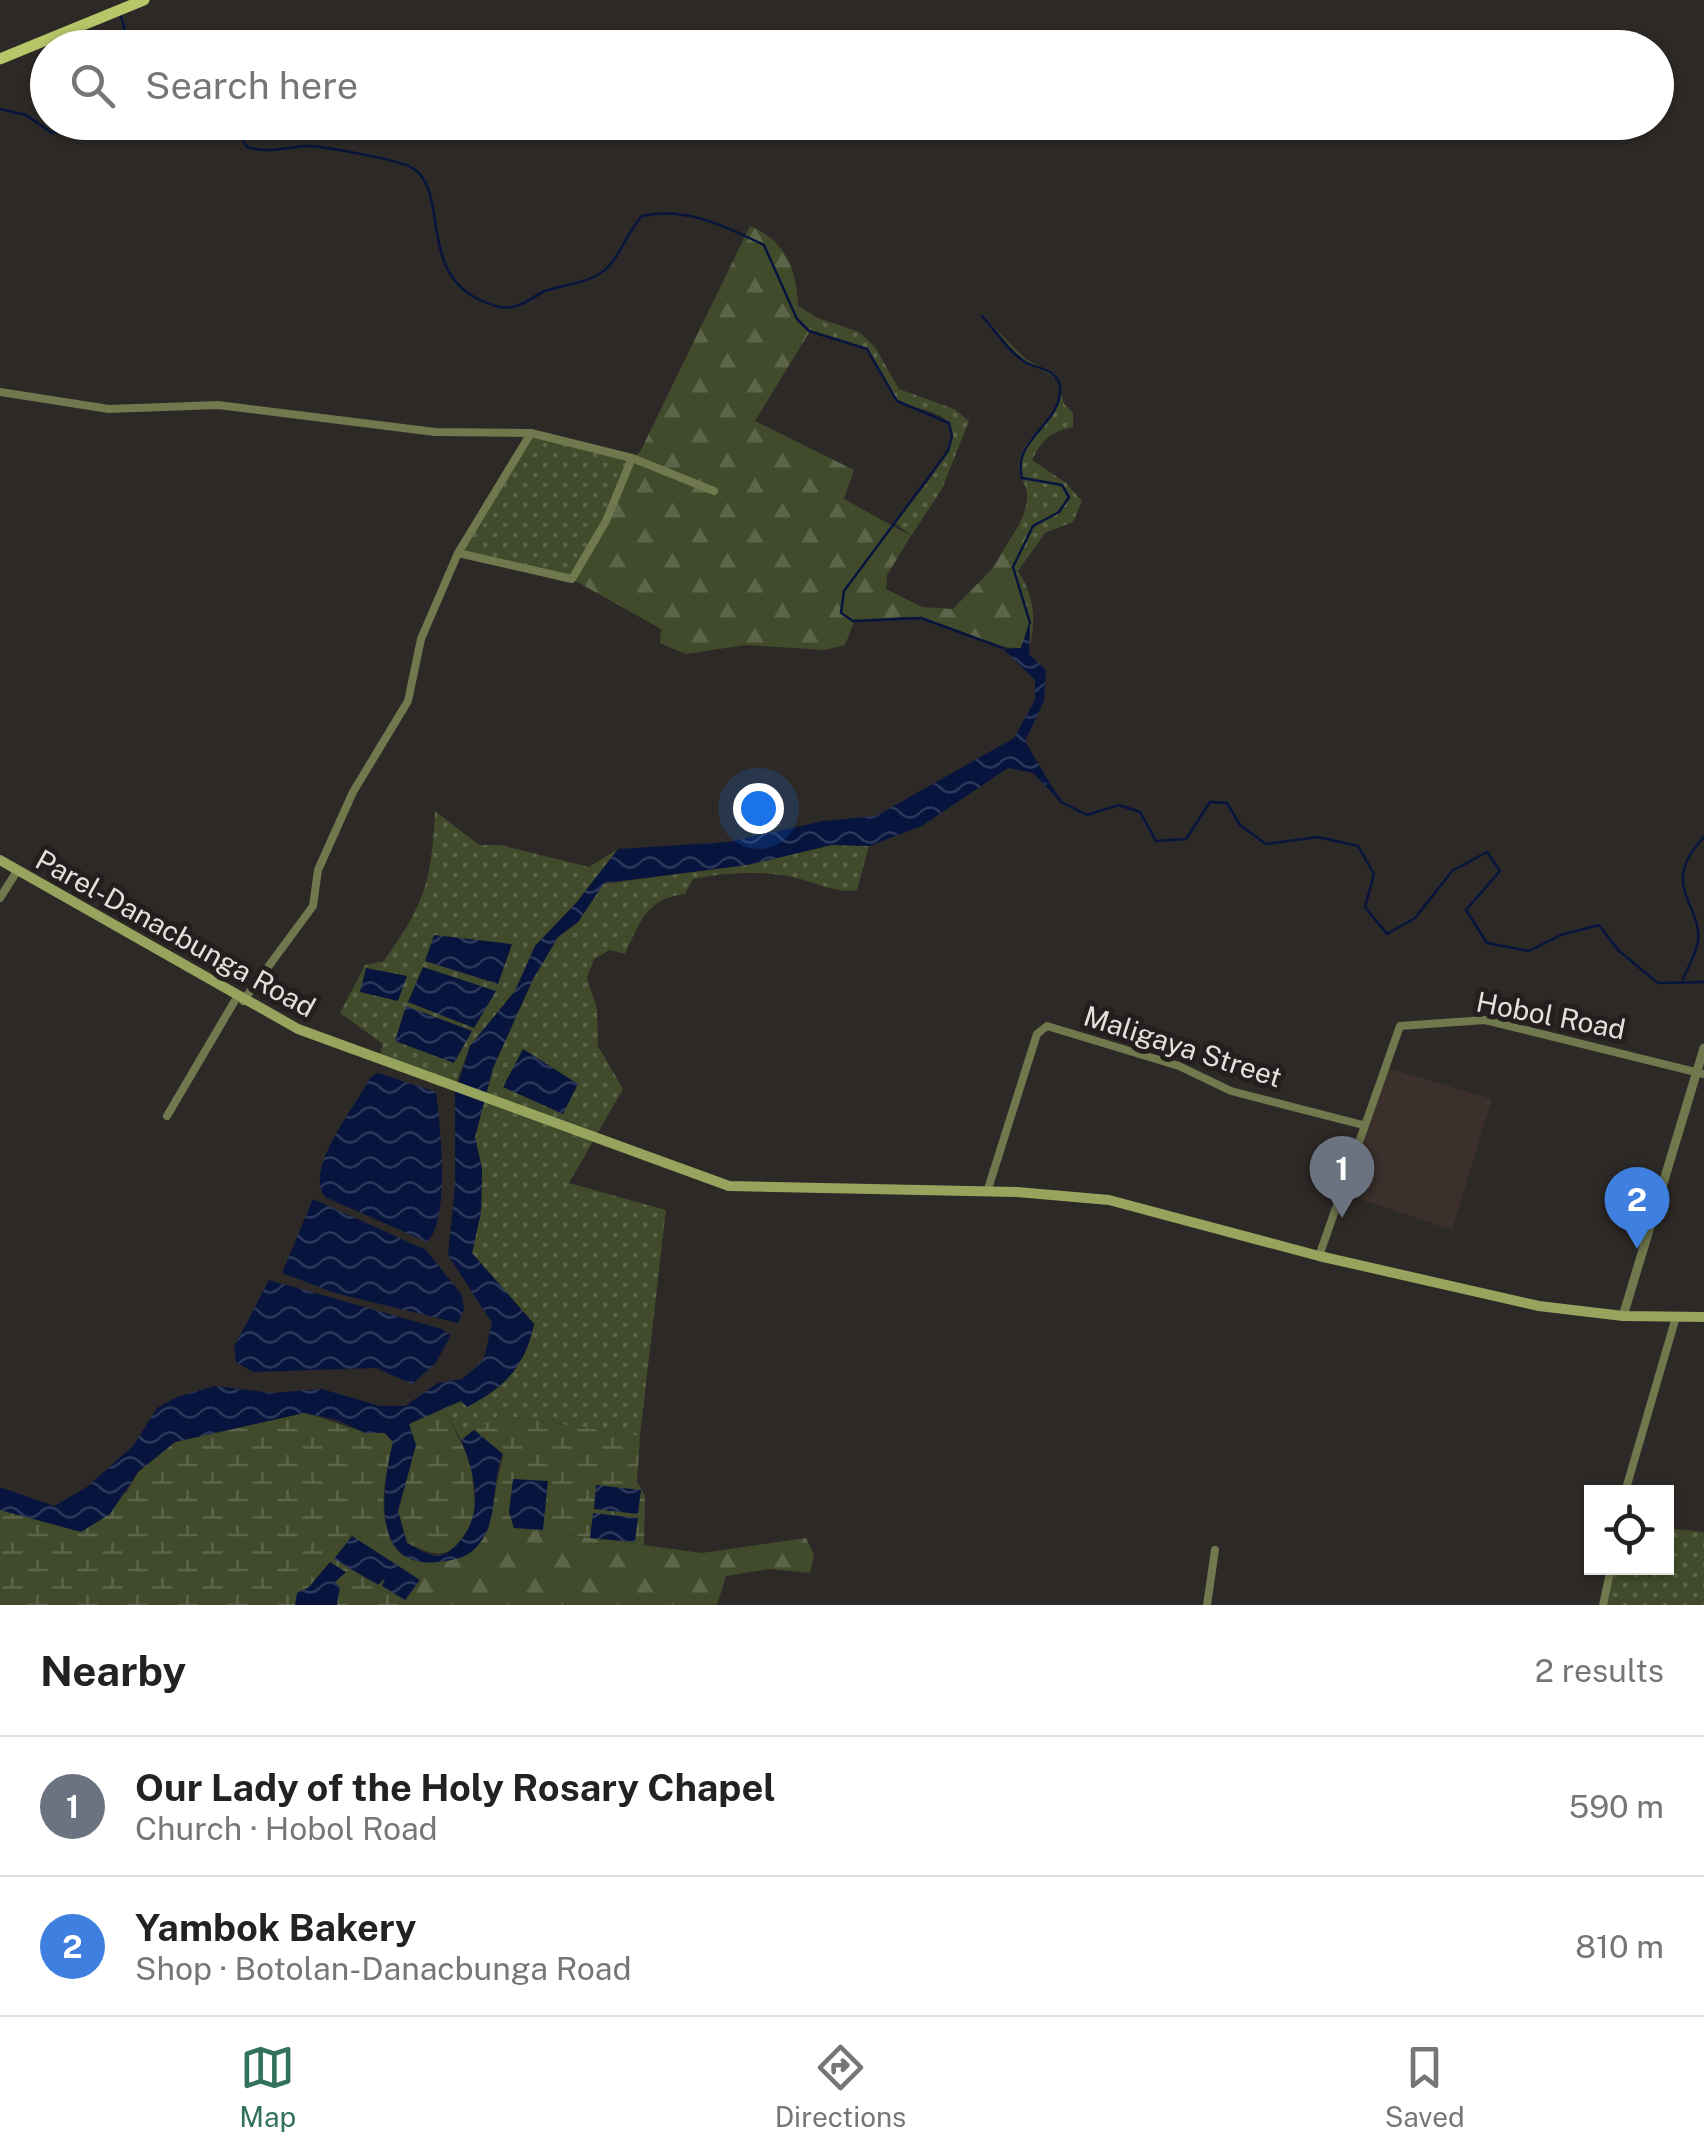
<!DOCTYPE html>
<meta charset="utf-8">
<style>
body{margin:0;font-family:"Public Sans",sans-serif;background:#f2f2f2;color:#222}
.controls{position:absolute;right:30px;bottom:30px;display:grid;overflow:hidden;border-radius:0px;box-shadow:0 2px 8px #0004}
.controls button{width:90px;height:90px;display:grid;place-items:center;padding:0;border:0;border-bottom:2px solid #e0e0e0;background:#fff;color:#222;font:50px sans-serif}
.you{position:absolute;left:758px;top:808px;width:35px;height:35px;margin:-25px;border:8px solid #fff;border-radius:50%;background:#1a73e8;box-shadow:0 0 0 15px #1a73e833}
.badge{display:grid;place-items:center;width:65px;height:65px;border-radius:50%;background:#32725a;color:#fff;font-size:32px;font-weight:700}
.pin{position:absolute;translate:-50% -82px;filter:drop-shadow(0 2px 5px #0008)}
.pin::after{content:'';position:absolute;top:52px;width:35px;height:30px;background:inherit;clip-path:polygon(0 0,100% 0,50% 100%)}
.list{margin:0;padding:0;list-style:none}
h2{display:flex;justify-content:space-between;align-items:center;height:130px;margin:0;padding:0 40px;font-size:42px}
h2 small{font-size:32px;font-weight:400;color:#767676}
.list li{display:grid;grid-template-columns:65px 1fr auto;gap:30px;align-items:center;box-sizing:border-box;height:140px;padding:0 40px;border-top:2px solid #e0e0e0}
.list b{display:block;font-size:38px;white-space:nowrap}
.list p{margin:0;font-size:32px;white-space:nowrap;color:#767676}
.list em{font-size:32px;font-style:normal;color:#767676}
.icon{flex:none;width:55px;height:55px;fill:none;stroke:currentColor;stroke-width:2;stroke-linecap:round;stroke-linejoin:round}
.map{position:relative;flex:none;width:1704px;height:1605px;overflow:hidden}
.search{position:absolute;background:#fff;box-shadow:0 2px 8px #0004;left:30px;right:30px;top:30px;height:110px;display:flex;align-items:center;gap:25px;box-sizing:border-box;padding:0 35px;border-radius:55px;color:#767676;font-size:38px}
.sheet{height:410px;background:#fff}
nav{display:flex;justify-content:space-around;align-items:center;box-sizing:border-box;height:140px;border-top:2px solid #e0e0e0;background:#fff;font-size:28px;color:#767676}
nav a{display:grid;justify-items:center;gap:5px}
nav .on{color:#32725a}
.map>svg:first-child{display:block}
</style>
<div class="map">
<svg width="1704" height="1605" viewBox="0 0 1704 1605">
<defs>
<pattern id="green-dots" width="8" height="8" patternUnits="userSpaceOnUse" patternTransform="scale(2.5)"><rect width="8" height="8" fill="#414a2b"/><path d="M2 2h.1M6 6h.1" fill="none" stroke="#5c6449" stroke-width="1.8" stroke-linecap="round"/></pattern>
<pattern id="forest-firs" width="22" height="20" patternUnits="userSpaceOnUse" patternTransform="scale(2.5)"><rect width="22" height="20" fill="#414a2b"/><path d="M5 1l3.5 6h-7zM16 11l3.5 6h-7z" fill="#5c6449"/></pattern>
<pattern id="wetland-marsh" width="20" height="14" patternUnits="userSpaceOnUse" patternTransform="scale(2.5)"><rect width="20" height="14" fill="#414a2b"/><path d="M1 5h8M5 5V1M11 12h8M15 12V8" fill="none" stroke="#5c6449"/></pattern>
<pattern id="water-waves" width="16" height="10" patternUnits="userSpaceOnUse" patternTransform="scale(2.5)"><rect width="16" height="10" fill="#07153e"/><path d="M0 5q4-4 8 0t8 0" fill="none" stroke="#2b3759"/></pattern>
</defs>
<rect width="100%" height="100%" fill="#2d2927"/>
<path fill="#3b302c" d="M 1388,1068 L 1492,1099 L 1452,1230 L 1345,1194 Z"/>
<path fill="url(#green-dots)" d="M 982,316 L 1027,360 L 1056,375 L 1064,404 L 1073,413 L 1073,427 C 1050,432 1043,439 1032,460 L 1066,483 L 1082,501 L 1073,522 L 1045,533 L 1018,571 C 1034,597 1036,615 1030,646 L 1030,620 L 1013,567 L 1027,537 L 1017,528 C 1043,480 1010,484 1021,455 C 1026,439 1045,426 1054,411 C 1074,376 1047,375 1025,362 C 1009,352 995,329 982,316 Z
M 818,318 L 859,332 L 875,347 L 899,389 L 954,409 L 969,421 L 942,489 L 911,536 L 895,523 C 909,504 965,446 948,423 C 938,408 912,410 897,401 L 867,349 L 809,331 Z
M 531,433 L 632,458 L 606,521 L 572,579 L 458,553 Z
M 435,811 L 479,845 L 500,845 L 589,867 L 618,849 L 577,902 L 535,946 L 515,991 L 470,1046 L 456,1084 L 379,1059 L 383,1044 L 340,1013 L 365,965 L 384,961 C 426,902 431,882 435,811 Z
M 832,845 L 869,846 L 857,890 C 834,894 811,880 788,876 C 756,871 724,872 693,879 L 685,894 C 647,898 640,922 625,954 L 610,950 L 594,959 L 587,978 L 597,1009 L 598,1046 L 623,1089 L 569,1183 L 666,1210 L 640,1436 L 499,1415 L 461,1440 L 444,1408 C 496,1386 521,1383 534,1324 L 472,1253 L 481,1212 L 482,1169 L 475,1137 L 493,1068 L 533,979 L 558,937 L 578,922 L 603,884 L 747,865 Z
M 1667,1528 L 1704,1532 L 1704,1605 L 1607,1605 L 1615,1568 L 1666,1568 Z"/>
<path fill="url(#forest-firs)" d="M 750,226 C 785,240 797,269 798,306 L 818,318 L 755,421 L 854,470 L 844,499 L 911,536 L 887,575 L 886,589 L 922,607 L 953,609 L 991,570 L 1017,528 L 1027,537 L 1013,567 L 1030,620 L 1021,648 C 986,649 957,627 924,619 C 901,613 876,622 854,622 L 845,645 L 825,650 L 745,645 L 686,654 L 660,643 L 661,629 L 572,579 L 606,521 L 632,458 L 640,452 Z
M 488,1524 L 702,1553 L 806,1538 L 814,1554 L 810,1573 L 768,1569 L 726,1576 L 717,1605 L 403,1605 L 420,1580 L 418,1561 C 453,1565 475,1557 488,1524 Z"/>
<path fill="url(#wetland-marsh)" d="M 444,1408 L 471,1463 L 476,1518 C 451,1554 448,1563 407,1543 L 398,1511 L 416,1445 L 409,1424 Z
M 304,1413 C 331,1419 357,1434 385,1433 L 393,1442 C 383,1486 370,1539 418,1561 L 420,1580 L 403,1605 L 0,1605 L 0,1510 L 62,1526 L 127,1492 L 138,1472 L 175,1442 Z
M 499,1415 L 640,1436 L 637,1482 L 645,1496 L 644,1545 L 488,1524 L 503,1455 L 474,1430 Z"/>
<path fill="url(#water-waves)" d="M 1030,620 L 1029,654 L 1046,670 L 1044,701 L 1025,741 L 1061,802 L 1033,773 L 1008,768 L 922,826 L 869,846 L 832,845 L 747,865 L 604,883 L 578,922 L 558,937 L 533,979 L 493,1068 L 475,1137 L 482,1169 L 481,1212 L 472,1253 L 534,1324 C 525,1366 506,1387 467,1407 L 461,1401 L 409,1424 L 416,1445 L 398,1511 L 407,1543 C 415,1547 427,1555 436,1556 C 444,1556 452,1550 457,1545 C 485,1514 476,1477 461,1440 L 474,1430 L 503,1454 C 491,1481 499,1521 479,1544 C 468,1558 455,1560 438,1562 C 368,1570 383,1484 393,1442 L 385,1433 L 365,1433 L 337,1420 L 304,1413 L 175,1442 L 138,1472 L 110,1514 L 81,1532 L 0,1510 L 0,1487 L 54,1506 L 87,1487 L 133,1446 L 157,1408 L 177,1397 L 215,1386 L 272,1393 L 322,1389 L 380,1406 L 405,1406 L 438,1383 L 462,1379 L 476,1367 L 484,1358 L 492,1323 L 448,1255 L 455,1187 L 455,1093 L 470,1046 L 515,991 L 535,946 L 577,902 L 618,849 L 728,842 L 823,821 L 876,816 L 1014,738 L 1035,700 L 1035,680 L 1003,649 L 1021,648 Z
M 434,935 L 512,944 L 498,984 L 425,961 Z
M 423,967 L 496,991 L 474,1028 L 408,1002 Z
M 366,968 L 407,976 L 398,1001 L 360,992 Z
M 406,1006 L 472,1031 L 454,1063 L 395,1041 Z
M 523,1049 L 578,1084 L 563,1114 L 503,1087 Z
M 378,1073 L 436,1092 C 440,1126 451,1218 427,1242 L 325,1197 C 303,1169 356,1106 370,1078 Z
M 313,1199 L 426,1250 L 462,1295 L 464,1309 L 458,1323 L 335,1293 L 282,1273 Z
M 269,1280 L 442,1329 L 451,1335 L 435,1364 L 412,1384 L 376,1368 L 253,1372 L 236,1362 L 234,1347 Z
M 513,1479 L 548,1481 L 543,1530 L 514,1528 L 509,1512 Z
M 596,1485 L 641,1490 L 638,1514 L 594,1509 Z
M 593,1513 L 638,1518 L 635,1542 L 590,1538 Z
M 352,1536 L 420,1580 L 405,1600 L 382,1586 L 385,1578 L 378,1585 L 334,1559 Z
M 330,1562 L 346,1572 L 335,1582 L 340,1587 L 337,1605 L 295,1605 L 297,1593 L 309,1587 Z"/>
<g fill="none" stroke-linecap="round" stroke-linejoin="round">
<path stroke="#07153e" stroke-width="2.5" d="M 121,16 L 127,38 L 160,48
M 109,48 L 126,34
M 0,109 L 26,115 L 52,133 L 78,122
M 246,122 L 242,139 L 247,147 C 268,154 286,147 307,146 C 324,146 397,160 411,167 C 451,189 416,273 482,301 C 492,305 500,309 511,307 C 523,306 534,296 545,291 C 565,284 593,283 608,267 C 622,252 628,231 642,216 C 685,206 725,226 764,245 L 797,319 L 809,331 L 867,349 L 897,401 L 949,423 L 952,436 L 948,451 L 844,591 L 841,613 L 853,621 L 921,618 L 1003,648
M 982,316 C 995,330 1009,352 1025,362 C 1037,369 1059,369 1060,388 C 1062,425 1011,439 1022,478 L 1062,485 L 1069,497 L 1059,512 L 1033,526 L 1013,567 L 1030,623
M 1039,770 L 1061,802 L 1087,815 L 1119,805 L 1140,812 L 1156,841 L 1186,839 L 1210,802 L 1227,803 L 1240,825 L 1266,844 L 1318,837 L 1358,846 L 1374,874 L 1365,907 L 1387,934 L 1415,918 L 1452,871 L 1487,852 L 1500,871 L 1466,910 L 1487,943 L 1529,951 L 1561,935 L 1599,925 L 1619,951 L 1658,983 L 1704,982
M 1683,979 C 1688,968 1696,953 1698,941 C 1702,903 1658,886 1704,837"/>
<path stroke="#70784d" stroke-width="8" d="M 0,392 L 109,409 L 218,405 L 435,432 L 531,433 L 632,458 L 606,521 L 572,579 L 458,553
M 632,458 L 714,491
M 0,898 L 17,871
M 243,1001 L 313,906 L 318,870 L 353,792 L 408,701 L 421,639 L 458,553 L 531,433
M 167,1116 L 237,997
M 987,1192 L 1037,1034 L 1047,1026 L 1179,1066 L 1231,1091 L 1363,1125
M 1319,1256 L 1400,1026 L 1485,1020 L 1704,1074
M 1625,1492 L 1676,1317
M 1207,1605 L 1215,1550
M 1603,1605 L 1611,1568"/>
<path stroke="#70784d" stroke-width="9" d="M 1623,1316 L 1704,1048"/>
<path stroke="#97a45d" stroke-width="10" d="M 0,860 L 298,1029 L 729,1186 L 1017,1192 L 1109,1200 L 1319,1256 L 1539,1306 L 1623,1316 L 1704,1317"/>
<path stroke="#b6c669" stroke-width="11" d="M 0,59 L 144,0"/>
</g>
<g text-anchor="middle" dominant-baseline="central" stroke-width="10" stroke-linejoin="round" paint-order="stroke">
<g font-size="28" fill="#e3e0de" stroke="#241f1e">
<text transform="translate(176 933) rotate(29)">Parel-Danacbunga Road</text>
<text transform="translate(1551 1015) rotate(11)">Hobol Road</text>
<text transform="translate(1183 1046) rotate(18)">Maligaya Street</text>
</g>
</g>
</svg>
<div class="controls">
<button><svg class="icon" aria-label="locate" viewBox="0 0 24 24"><circle cx="12" cy="12" r="6"/><path d="M12 2v4M12 18v4M2 12h4M18 12h4"/></svg></button>
</div>
<div class="you"></div>
<div class="pin badge" style="left:1342px;top:1218px;background:#6b7280">1</div>
<div class="pin badge" style="left:1637px;top:1249px;background:#3f7fe0">2</div>
<div class="search"><svg class="icon" aria-label="search" viewBox="0 0 24 24"><circle cx="10" cy="10" r="6"/><path d="M15 15l6 6"/></svg>Search here</div>
</div>
<section class="sheet">
<h2>Nearby<small>2 results</small></h2>
<ul class="list">
<li><span class="badge" style="background:#6b7280">1</span><div><b>Our Lady of the Holy Rosary Chapel</b><p>Church · Hobol Road</p></div><em>590 m</em></li>
<li><span class="badge" style="background:#3f7fe0">2</span><div><b>Yambok Bakery</b><p>Shop · Botolan-Danacbunga Road</p></div><em>810 m</em></li>
</ul>
</section>
<nav>
<a class="on"><svg class="icon" aria-label="map" viewBox="0 0 24 24"><path d="M3 6l6-2 6 2 6-2v14l-6 2-6-2-6 2zM9 4v14M15 6v14"/></svg>Map</a>
<a><svg class="icon" aria-label="directions" viewBox="0 0 24 24"><path d="M12 3l9 9-9 9-9-9zM9 14v-3h6M13 9l2 2-2 2"/></svg>Directions</a>
<a><svg class="icon" aria-label="saved" viewBox="0 0 24 24"><path d="M7 4h10v16l-5-4-5 4z"/></svg>Saved</a>
</nav>
